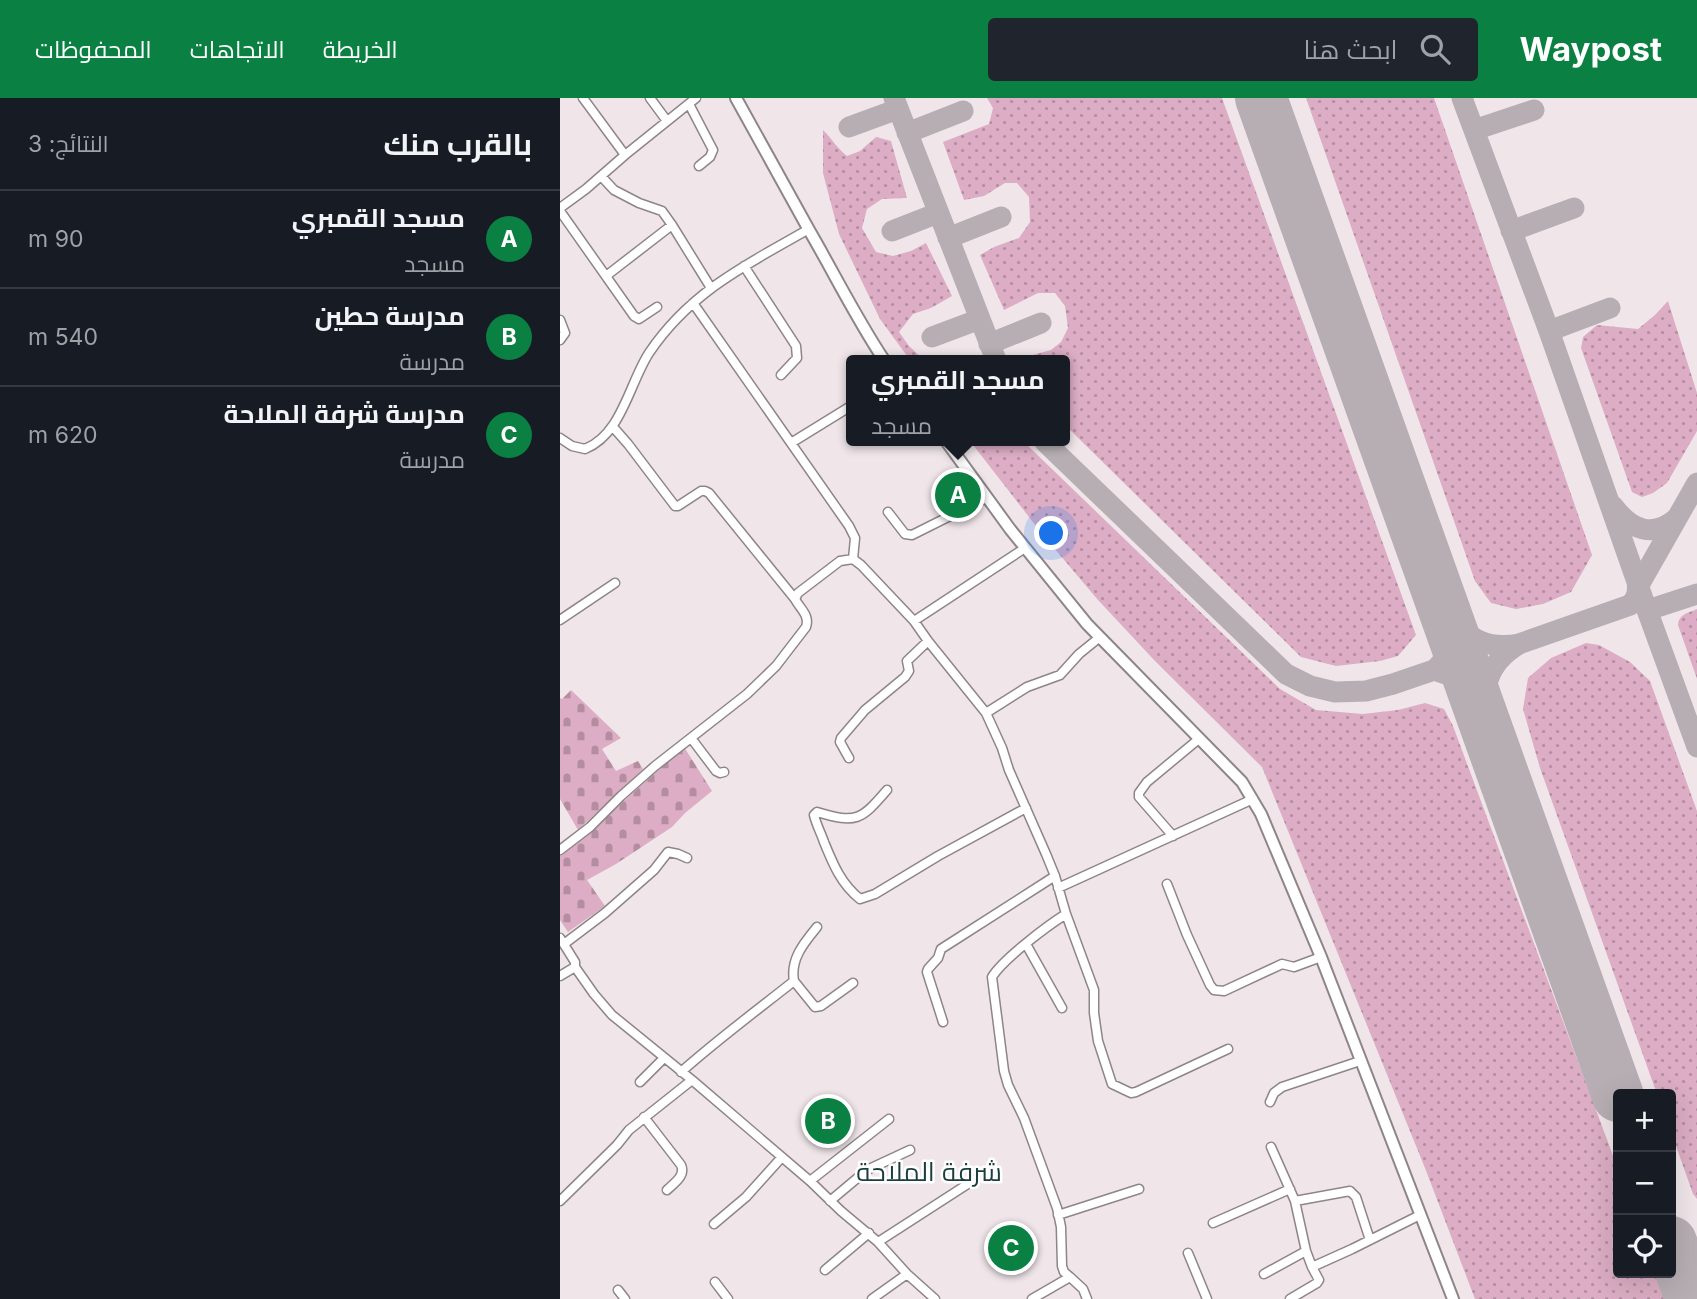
<!DOCTYPE html>
<html lang="ar">
<meta charset="utf-8">
<style>
body{margin:0;font-family:Inter,Cairo,sans-serif;background:#20242c;color:#f1f3f6;direction:rtl}
.controls{position:absolute;right:21px;bottom:21px;display:grid;overflow:hidden;border-radius:7px;box-shadow:0 7px 28px #0002}
.controls button{width:63px;height:63px;display:grid;place-items:center;padding:0;border:0;border-bottom:2px solid #363941;background:#171b24;color:#f1f3f6;font:35px sans-serif}
.you{position:absolute;left:492px;top:436px;width:24px;height:24px;margin:-18px;border:5px solid #fff;border-radius:50%;background:#1a73e8;box-shadow:0 0 0 10px #1a73e833}
.badge{display:grid;place-items:center;width:46px;height:46px;border-radius:50%;background:#0b8043;color:#fff;font-size:23px;font-weight:700}
.pin{position:absolute;translate:-50% -50%;border:4px solid #fff;box-shadow:0 2px 7px #0006}
.popup{position:absolute;left:286px;top:257px;width:224px;height:91px;box-sizing:border-box;display:grid;place-content:center;border-radius:7px;background:#171b24;filter:drop-shadow(0 2px 5px #0005);font-size:23px;white-space:nowrap;color:#9ea1a6}
.popup b{font-size:26px;color:#f1f3f6}
.popup::after{content:'';position:absolute;left:50%;top:100%;margin-left:-14px;border:14px solid transparent;border-top-color:#171b24}
.list{margin:0;padding:0;list-style:none}
h2{display:flex;justify-content:space-between;align-items:center;height:91px;margin:0;padding:0 28px;font-size:30px}
h2 small{font-size:23px;font-weight:400;color:#9ea1a6}
.list li{display:grid;grid-template-columns:46px 1fr auto;gap:21px;align-items:center;box-sizing:border-box;height:98px;padding:0 28px;border-top:2px solid #363941}
.list b{display:block;font-size:26px;white-space:nowrap}
.list p{margin:0;font-size:23px;white-space:nowrap;color:#9ea1a6}
.list em{font-size:23px;font-style:normal;color:#9ea1a6}
.icon{flex:none;width:38px;height:38px;fill:none;stroke:currentColor;stroke-width:2;stroke-linecap:round;stroke-linejoin:round}
.map{position:relative;flex:none;width:1137px;height:1201px;overflow:hidden;direction:ltr}
header{display:flex;align-items:center;gap:42px;box-sizing:border-box;height:98px;padding:0 35px;background:#0b8043;color:#fff}
header strong{font-size:33px}
nav{display:flex;gap:38px;margin-inline-start:auto;font-size:24px}
.search{width:490px;height:63px;background:#20242c;display:flex;align-items:center;gap:18px;box-sizing:border-box;padding:0 24px;border-radius:7px;color:#9ea1a6;font-size:26px}
main{display:flex}
aside{flex:1;background:#171b24}
.map>svg:first-child{display:block}
</style>
<header>
<strong>Waypost</strong>
<div class="search"><svg class="icon" aria-label="search" viewBox="0 0 24 24"><circle cx="10" cy="10" r="6"/><path d="M15 15l6 6"/></svg>ابحث هنا</div>
<nav><a>الخريطة</a><a>الاتجاهات</a><a>المحفوظات</a></nav>
</header>
<main>
<div class="map">
<svg width="1137" height="1201" viewBox="0 0 1137 1201">
<defs>
<pattern id="grass-dots" width="8" height="8" patternUnits="userSpaceOnUse" patternTransform="scale(1.75)"><rect width="8" height="8" fill="#dcadc4"/><path d="M2 2h.1M6 6h.1" fill="none" stroke="#b48ea0" stroke-width="1.8" stroke-linecap="round"/></pattern>
<pattern id="cemetery-stones" width="16" height="16" patternUnits="userSpaceOnUse" patternTransform="scale(1.75)"><rect width="16" height="16" fill="#dcadc4"/><path d="M2 7V4a2 2 0 0 1 4 0v3zM10 15v-3a2 2 0 0 1 4 0v3z" fill="#b48ea0"/></pattern>
</defs>
<rect width="100%" height="100%" fill="#f0e6ea"/>
<path fill="url(#grass-dots)" d="M 427,0 L 662,0 L 856,537 L 838,558 L 820,563 L 776,568 L 741,559 L 505,327 L 505,262 L 463,262 L 462,260 L 491,252 L 501,244 L 508,230 L 505,208 L 495,195 L 478,195 L 444,212 L 420,157 L 434,149 L 459,140 L 470,124 L 469,99 L 457,85 L 445,85 L 424,98 L 404,102 L 383,44 L 429,26 L 433,10 Z
M 746,0 L 874,0 L 1032,457 L 1011,494 L 983,506 L 956,511 L 931,505 L 915,483 Z
M 263,32 C 273,42 276,49 287,58 L 300,53 L 316,39 L 331,43 L 347,100 L 322,101 L 307,111 L 302,130 L 316,154 L 333,158 L 351,153 L 366,145 L 392,198 L 371,210 L 353,216 L 339,234 L 349,248 L 364,262 L 350,262 L 320,221 L 279,136 L 263,75 Z
M 1108,203 L 1137,295 L 1137,333 L 1107,385 L 1093,395 L 1082,399 L 1072,394 L 1021,250 L 1023,239 L 1037,227 L 1078,231 L 1095,217 Z
M 410,343 L 463,343 L 720,591 L 756,612 L 803,616 L 838,612 L 865,605 L 884,611 L 893,628 L 1058,1071 L 1058,1175 L 1095,1175 L 1104,1201 L 915,1201 L 865,1070 L 702,669 L 595,563 L 538,502 L 483,437 Z
M 1137,511 L 1137,581 L 1118,527 C 1119,516 1128,515 1137,511 Z
M 1026,545 L 1039,547 L 1070,564 L 1090,583 L 1137,713 L 1137,1101 L 1133,1096 L 1111,1034 L 1111,996 L 1097,996 L 980,670 L 963,611 L 968,580 L 991,560 Z"/>
<path fill="url(#cemetery-stones)" d="M 11,592 L 61,640 L 42,651 L 56,673 L 78,663 L 83,671 L 18,732 L 0,701 L 0,600 L 2,601 Z
M 124,649 L 152,693 L 125,715 L 112,729 L 56,766 L 27,782 L 45,808 L 8,834 L 0,822 L 0,753 L 54,712 Z"/>
<g fill="none" stroke-linecap="round" stroke-linejoin="round">
<path stroke="#b6aeb2" stroke-width="21" d="M 334,0 L 436,262
M 902,0 L 989,233 L 1083,501 L 1137,649
M 289,29 L 338,11
M 914,32 L 974,12
M 347,35 L 403,13
M 332,133 L 378,115
M 951,133 L 1014,110
M 388,140 L 441,119
M 989,233 L 1050,210
M 372,239 L 420,221
M 429,246 L 481,225
M 484,343 L 726,576 L 750,588 L 775,594 L 806,593 L 833,586 L 874,572 L 898,580 L 914,592
M 1053,408 C 1071,432 1093,441 1117,420
M 1079,487 L 1137,385
M 1091,511 L 1137,496
M 887,520 C 911,540 926,552 959,546 C 924,567 923,592 926,629
M 959,546 L 1070,507 C 1078,500 1078,492 1077,482
M 874,572 C 887,562 889,549 891,532
M 1111,1140 L 1137,1159"/>
<path stroke="#b6aeb2" stroke-width="52" d="M 701,0 L 1058,998
M 1111,1144 L 1131,1201"/>
<defs>
<path id="minor" d="M 23,0 L 65,57
M 90,0 L 107,23
M 129,6 L 153,52 L 150,59 L 139,68
M 41,78 L 54,92 L 79,105 L 102,113 L 112,127
M 0,110 L 26,91 L 65,57 L 136,0
M 0,113 L 74,218 L 79,221 L 97,209
M 184,168 L 236,248 L 237,260 L 221,277
M 46,178 L 112,127 L 151,190
M 133,205 L 289,428 L 295,440 L 293,461
M 0,222 L 5,235 L 0,242
M 53,329 L 68,346 L 115,408 L 118,408 L 141,393 L 145,393 L 149,395 L 235,501
M 0,340 L 12,348 L 25,351 C 62,336 69,286 89,255 C 130,194 187,166 249,131
M 231,345 L 291,308
M 328,414 L 345,436 L 352,437 L 426,400
M 0,522 L 55,485
M 354,523 L 465,450
M 426,615 L 467,589 L 500,577 L 519,556 L 540,539
M 131,640 L 156,673 L 160,675 L 164,674
M 289,660 L 280,644 L 281,640 L 305,612 L 345,579 L 349,573 L 347,563 L 368,543
M 327,692 C 301,722 297,726 257,714 L 254,717 C 256,726 261,735 264,744 C 273,766 281,786 300,801 L 315,796 L 378,758 L 466,710
M 613,738 L 579,699 L 579,695 L 587,684 L 640,640
M 0,752 L 30,729 L 61,698 L 95,668 L 187,596 L 216,568 L 246,529 C 250,517 240,511 235,501 L 238,495 L 280,463 L 293,461 L 301,467 L 354,523 L 368,543 L 426,615 L 442,650 L 449,672 L 486,756 L 495,778 L 506,816 C 487,828 443,861 432,879 L 444,973 L 448,987 L 464,1020 L 497,1110 L 501,1129 L 502,1168 L 504,1174 L 510,1179 L 472,1201
M 607,786 L 627,837 L 650,887 L 654,892 L 664,893 L 722,866 L 734,869 L 761,859
M 498,790 L 693,701
M 506,816 L 534,892 L 534,915 L 538,943 L 552,986 L 571,995 L 576,994 L 668,951
M 0,840 L 15,864 L 15,869 L 34,896 L 52,917 L 132,982 L 250,1083 L 281,1113 L 318,1144 L 347,1176 L 375,1201
M 4,846 L 45,815 L 94,772 L 108,754 L 118,756 L 127,760
M 466,846 L 502,910
M 0,878 L 15,869
M 234,883 C 230,861 244,845 257,829
M 383,924 L 367,874 L 368,871 L 378,860 L 381,851 L 495,778
M 121,974 C 157,942 196,913 234,883 L 255,909 L 261,908 L 293,885
M 80,984 L 104,960
M 710,1004 L 714,995 L 722,989 L 800,963
M 84,1019 L 121,1067 C 126,1078 114,1085 107,1092
M 711,1049 L 735,1103 L 790,1093 L 796,1099 L 810,1142
M 250,1083 L 329,1021
M 0,1103 L 57,1047 L 69,1032 L 132,982
M 270,1103 L 307,1072 L 350,1052
M 735,1103 L 746,1153
M 498,1117 L 579,1091
M 653,1125 L 730,1091
M 154,1126 L 186,1099 L 222,1059
M 318,1144 L 414,1082
M 628,1155 L 647,1201
M 265,1172 L 309,1135
M 704,1176 L 746,1153 L 752,1169 L 792,1151 L 860,1117
M 510,1179 L 523,1191 L 527,1201
M 155,1184 L 168,1201
M 58,1192 L 65,1201
M 312,1201 L 347,1176
M 730,1201 L 757,1185 L 759,1182 L 752,1169"/>
<path id="major" d="M 176,0 C 200,44 225,88 249,132 C 274,175 296,220 324,262
M 386,343 L 450,431 L 527,526 L 682,684 L 701,716 L 761,859 L 893,1201"/>
</defs>
<use href="#minor" stroke="#8e8589" stroke-width="11"/>
<use href="#major" stroke="#8e8589" stroke-width="14"/>
<use href="#minor" stroke="#fff" stroke-width="8"/>
<use href="#major" stroke="#fff" stroke-width="10"/>
</g>
<g text-anchor="middle" dominant-baseline="central" stroke-width="5" stroke-linejoin="round" paint-order="stroke">
<g font-size="26" fill="#1a3d3d" stroke="#fff">
<text x="369" y="1073">شرفة الملاحة</text>
</g>
</g>
</svg>
<div class="controls">
<button>+</button>
<button>−</button>
<button><svg class="icon" aria-label="locate" viewBox="0 0 24 24"><circle cx="12" cy="12" r="6"/><path d="M12 2v4M12 18v4M2 12h4M18 12h4"/></svg></button>
</div>
<div class="you"></div>
<div class="pin badge" style="left:398px;top:397px">A</div>
<div class="popup"><b>مسجد القمبري</b>مسجد</div>
<div class="pin badge" style="left:268px;top:1023px">B</div>
<div class="pin badge" style="left:451px;top:1150px">C</div>
</div>
<aside>
<h2>بالقرب منك<small>النتائج: 3</small></h2>
<ul class="list">
<li><span class="badge">A</span><div><b>مسجد القمبري</b><p>مسجد</p></div><em>90 m</em></li>
<li><span class="badge">B</span><div><b>مدرسة حطين</b><p>مدرسة</p></div><em>540 m</em></li>
<li><span class="badge">C</span><div><b>مدرسة شرفة الملاحة</b><p>مدرسة</p></div><em>620 m</em></li>
</ul>
</aside>
</main>
